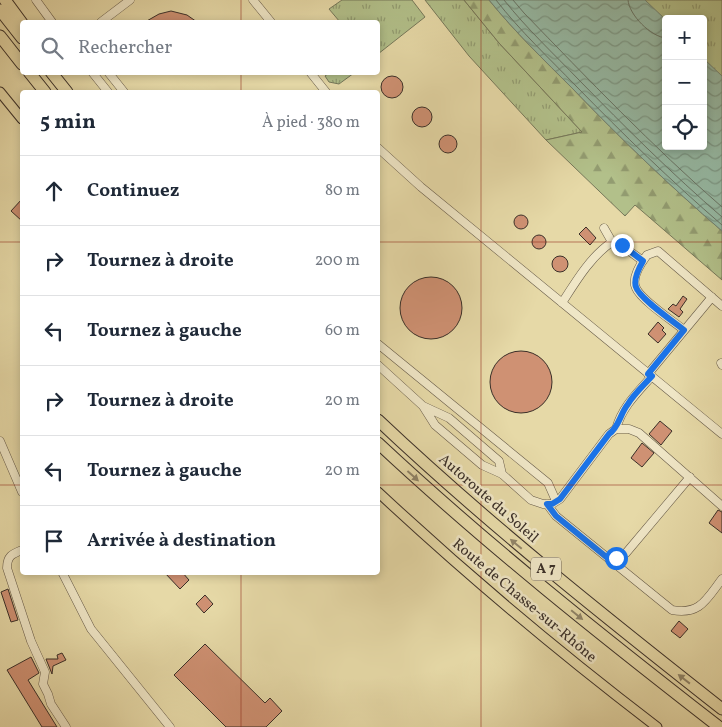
<!DOCTYPE html>
<html lang="fr">
<meta charset="utf-8">
<style>
body{margin:0;font-family:Vollkorn,serif;background:#f6f6f7;color:#1f2937}
.controls{position:absolute;right:15px;top:15px;display:grid;overflow:hidden;border-radius:5px;box-shadow:0 2px 8px #0003}
.controls button{width:45px;height:45px;display:grid;place-items:center;padding:0;border:0;border-bottom:1px solid #e0e1e3;background:#fff;color:#1f2937;font:25px sans-serif}
.stop{position:absolute;width:15px;height:15px;margin:-11px;border:4px solid #1a73e8;border-radius:50%;background:#fff}
.stop.end{background:#1a73e8;border-color:#fff;box-shadow:0 1px 5px #0008}
.list{margin:0;padding:0;list-style:none}
h2{display:flex;justify-content:space-between;align-items:center;height:65px;margin:0;padding:0 20px;font-size:21px}
h2 small{font-size:16px;font-weight:400;color:#747a83}
.list li{display:grid;grid-template-columns:32px 1fr auto;gap:15px;align-items:center;box-sizing:border-box;height:70px;padding:0 20px;border-top:1px solid #e0e1e3}
.list b{display:block;font-size:19px;white-space:nowrap}
.list em{font-size:16px;font-style:normal;color:#747a83}
.icon{flex:none;width:28px;height:28px;fill:none;stroke:currentColor;stroke-width:2;stroke-linecap:round;stroke-linejoin:round}
.map{position:relative;flex:none;width:722px;height:727px;overflow:hidden}
.search{position:absolute;background:#fff;box-shadow:0 2px 8px #0003;left:20px;top:20px;width:360px;height:55px;display:flex;align-items:center;gap:12px;box-sizing:border-box;padding:0 18px;border-radius:5px;color:#747a83;font-size:19px}
.panel{position:absolute;background:#fff;box-shadow:0 2px 8px #0003;left:20px;top:90px;width:360px;height:485px;border-radius:5px}
.map>svg:first-child{display:block}
</style>
<div class="map">
<svg width="722" height="727" viewBox="0 0 722 727">
<defs>
<pattern id="grass-tufts" width="24" height="20" patternUnits="userSpaceOnUse" patternTransform="scale(1.25)"><rect width="24" height="20" fill="#b2c08a"/><path d="M3 7l-1-3M5 7V3M7 7l1-3M15 17l-1-3M17 17v-4M19 17l1-3" fill="none" stroke="#929c71"/></pattern>
<pattern id="forest-firs" width="22" height="20" patternUnits="userSpaceOnUse" patternTransform="scale(1.25)"><rect width="22" height="20" fill="#b2c08a"/><path d="M5 1l3.5 6h-7zM16 11l3.5 6h-7z" fill="#929c71"/></pattern>
<pattern id="water-waves" width="16" height="10" patternUnits="userSpaceOnUse" patternTransform="scale(1.25)"><rect width="16" height="10" fill="#96baa5"/><path d="M0 5q4-4 8 0t8 0" fill="none" stroke="#7c9886"/></pattern>
</defs>
<rect width="100%" height="100%" fill="#e6d9a7"/>
<filter id="stains"><feTurbulence type="fractalNoise" baseFrequency=".004" numOctaves="4"/><feColorMatrix values="0 0 0 0 .2 0 0 0 0 .09 0 0 0 0 .02 0 0 0 .5 -.17"/></filter>
<radialGradient id="worn" r=".72"><stop offset=".6" stop-color="#630" stop-opacity="0"/><stop offset="1" stop-color="#630" stop-opacity=".3"/></radialGradient>
<path fill="url(#grass-tufts)" stroke="#76785a" d="M 342,0 L 412,0 L 425,17 L 378,54 L 378,22 L 340,22 L 329,9 Z
M 425,0 L 464,0 L 499,43 L 582,132 L 546,140 L 469,56 Z
M 586,0 L 722,0 L 722,132 L 703,114 L 703,19 L 666,19 L 666,78 Z
M 329,73 L 329,72 L 354,73 L 339,84 L 329,82 L 325,76 Z"/>
<path fill="url(#forest-firs)" stroke="#76785a" d="M 464,0 L 489,0 C 515,32 544,60 573,89 C 621,139 670,186 722,231 L 722,280 L 635,205 L 625,216 L 546,140 L 582,132 L 499,43 Z"/>
<path fill="url(#water-waves)" stroke="#728373" d="M 489,0 L 645,0 L 666,20 L 666,146 L 703,146 L 703,58 L 722,76 L 722,231 C 670,186 621,139 573,89 C 544,60 515,32 489,0 Z"/>
<g fill="none" stroke-linecap="round" stroke-linejoin="round">
<path stroke="#687567" stroke-width="1" d="M 496,0 C 520,31 549,58 576,86 C 623,134 671,181 722,225
M 504,0 C 527,29 554,54 579,80 C 625,127 672,174 722,217
M 513,0 L 524,13 C 588,79 652,146 722,207
M 628,0 C 629,15 651,37 666,38"/>
</g>
<path fill="#cf9173" stroke="#3b3029" d="M 171,11 L 187,15 L 197,22 L 145,22 L 159,14 Z
M381 87a11 11 0 1 1 22 0a11 11 0 1 1-22 0Z
M412 117a10 10 0 1 1 20 0a10 10 0 1 1-20 0Z
M439 144a9 9 0 1 1 18 0a9 9 0 1 1-18 0Z
M 22,199 L 22,221 L 11,211 Z
M514 222a7 7 0 1 1 14 0a7 7 0 1 1-14 0Z
M 586,227 L 596,238 L 590,245 L 579,234 Z
M532 242a7 7 0 1 1 14 0a7 7 0 1 1-14 0Z
M552 264a8 8 0 1 1 16 0a8 8 0 1 1-16 0Z
M400 308a31 31 0 1 1 62 0a31 31 0 1 1-62 0Z
M 683,296 L 687,299 L 680,309 L 683,312 L 679,317 L 668,309 L 673,304 L 676,306 Z
M 658,322 L 664,328 L 662,330 L 666,334 L 658,343 L 648,334 Z
M490 382a31 31 0 1 1 62 0a31 31 0 1 1-62 0Z
M 660,421 L 672,431 L 661,445 L 649,434 Z
M 642,443 L 654,453 L 642,467 L 631,458 Z
M 718,510 L 722,512 L 722,533 L 709,523 Z
M 164,572 L 182,572 L 189,580 L 180,589 Z
M 8,589 L 18,620 L 11,622 L 1,592 Z
M 205,595 L 213,604 L 204,613 L 196,604 Z
M 679,621 L 688,629 L 680,638 L 671,631 Z
M 205,644 L 265,703 L 270,698 L 282,711 L 266,727 L 226,727 L 174,675 Z
M 62,653 L 66,660 L 53,666 L 52,674 L 46,659 L 58,659 L 57,655 Z
M 31,657 L 39,673 L 28,680 L 57,727 L 42,727 L 7,670 Z"/>
<g fill="none" stroke-linecap="round" stroke-linejoin="round">
<defs>
<path id="minor" d="M 36,0 L 52,22
M 253,0 L 271,22
M 101,22 L 130,0
M 92,72 L 108,92
M 108,72 L 124,92
M 310,72 L 326,92
M 378,148 L 421,187 L 722,434
M 604,228 L 612,242
M 562,303 C 576,281 591,256 612,242 L 621,245 L 643,261
M 684,330 C 673,321 641,300 636,288 C 631,278 641,263 647,255 L 658,251 L 722,306
M 378,344 L 548,483 L 556,501
M 721,363 L 722,365
M 378,365 L 423,406 L 435,425 L 482,465 L 502,474 L 531,500 L 543,504 L 552,504 L 560,499 L 609,434 L 616,429 L 629,429 L 639,433 L 722,506
M 648,374 L 712,297
M 423,406 L 449,418 L 499,461 L 502,474
M 616,429 C 622,407 637,393 652,376
M 0,441 L 22,492
M 547,504 L 556,516 L 672,610 C 700,615 706,600 722,579
M 22,550 C 12,554 7,556 7,568 L 31,641 L 45,672 L 43,684 L 48,694 L 51,704 L 66,727
M 610,560 L 617,558 L 626,553 L 690,477
M 62,572 L 91,629 L 170,727"/>
<path id="major" d="M 0,92 L 22,119
M 378,492 C 467,575 560,653 657,727"/>
<path id="highway" d="M 5,0 L 22,23
M 0,10 L 22,38
M 0,36 L 22,64
M 29,72 L 45,92
M 51,72 L 67,92
M 378,420 C 487,523 604,616 722,709
M 378,443 C 486,544 602,636 719,727"/>
</defs>
<use href="#minor" stroke="#665a48" stroke-width="9"/>
<use href="#major" stroke="#3b3029" stroke-width="11"/>
<use href="#highway" stroke="#3b3029" stroke-width="13"/>
<use href="#minor" stroke="#efe6c6" stroke-width="8"/>
<use href="#major" stroke="#e6d9a7" stroke-width="9"/>
<use href="#highway" stroke="#e6d9a7" stroke-width="11"/>
</g>
<defs><path id="oneway-solid" d="M-6-.8H1V-3.2L6.5 0L1 3.2V.8H-6Z" transform="scale(1.25)"/></defs>
<g fill="#908468">
<use href="#oneway-solid" transform="translate(413 476) rotate(42)"/>
<use href="#oneway-solid" transform="translate(516 544) rotate(-140)"/>
<use href="#oneway-solid" transform="translate(577 615) rotate(39)"/>
<use href="#oneway-solid" transform="translate(684 679) rotate(-142)"/>
</g>
<g fill="none" stroke-linecap="round" stroke-linejoin="round">
<path stroke="#1a73e8" stroke-width="6" d="M 616,558 L 610,560 L 556,516 L 547,504 L 552,504 L 560,499 L 609,434 C 619,427 620,414 628,404 C 634,394 644,385 652,376 L 648,374 L 684,330 C 674,322 639,298 636,287 C 633,279 639,268 643,261 L 622,245"/>
</g>
<path fill="none" stroke="#8f2418" stroke-width="1" stroke-opacity="0.55" d="M 241,0 L 241,22M 481,0 L 481,727M 241,72 L 241,92M 0,242 L 22,242M 378,242 L 722,242M 0,485 L 22,485M 378,485 L 722,485M 241,572 L 241,727"/>
<g text-anchor="middle" dominant-baseline="central" stroke-width="5" stroke-linejoin="round" paint-order="stroke">
<rect fill="#efe6c6" stroke="#716758" stroke-width="1" x="531" y="557.5" width="30" height="23" rx="4"/>
<g font-size="14" font-weight="bold" fill="#3b3029">
<text x="546" y="569">A 7</text>
</g>
<g font-size="15" fill="#3b3029" stroke="#efe6c6">
<text transform="translate(488 499) rotate(41)">Autoroute du Soleil</text>
<text transform="translate(524 601) rotate(40)">Route de Chasse-sur-Rhône</text>
</g>
</g>
<rect width="100%" height="100%" filter="url(#stains)"/>
<rect width="100%" height="100%" fill="url(#worn)"/>
</svg>
<div class="controls">
<button>+</button>
<button>−</button>
<button><svg class="icon" aria-label="locate" viewBox="0 0 24 24"><circle cx="12" cy="12" r="6"/><path d="M12 2v4M12 18v4M2 12h4M18 12h4"/></svg></button>
</div>
<div class="stop" style="left:616px;top:558px"></div>
<div class="stop end" style="left:622px;top:245px"></div>
<div class="search"><svg class="icon" aria-label="search" viewBox="0 0 24 24"><circle cx="10" cy="10" r="6"/><path d="M15 15l6 6"/></svg>Rechercher</div>
<section class="panel">
<h2>5 min<small>À pied · 380 m</small></h2>
<ul class="list">
<li><svg class="icon" aria-label="ahead" viewBox="0 0 24 24"><path d="M12 20V5M6 11l6-6 6 6"/></svg><div><b>Continuez</b></div><em>80 m</em></li>
<li><svg class="icon" aria-label="right" viewBox="0 0 24 24"><path d="M7 20v-9h11M14 6l5 5-5 5"/></svg><div><b>Tournez à droite</b></div><em>200 m</em></li>
<li><svg class="icon" aria-label="left" viewBox="0 0 24 24"><path d="M17 20v-9H6M10 6l-5 5 5 5"/></svg><div><b>Tournez à gauche</b></div><em>60 m</em></li>
<li><svg class="icon" aria-label="right" viewBox="0 0 24 24"><path d="M7 20v-9h11M14 6l5 5-5 5"/></svg><div><b>Tournez à droite</b></div><em>20 m</em></li>
<li><svg class="icon" aria-label="left" viewBox="0 0 24 24"><path d="M17 20v-9H6M10 6l-5 5 5 5"/></svg><div><b>Tournez à gauche</b></div><em>20 m</em></li>
<li><svg class="icon" aria-label="arrive" viewBox="0 0 24 24"><path d="M6 21V4h12l-3 4 3 4H6"/></svg><div><b>Arrivée à destination</b></div></li>
</ul>
</section>
</div>
